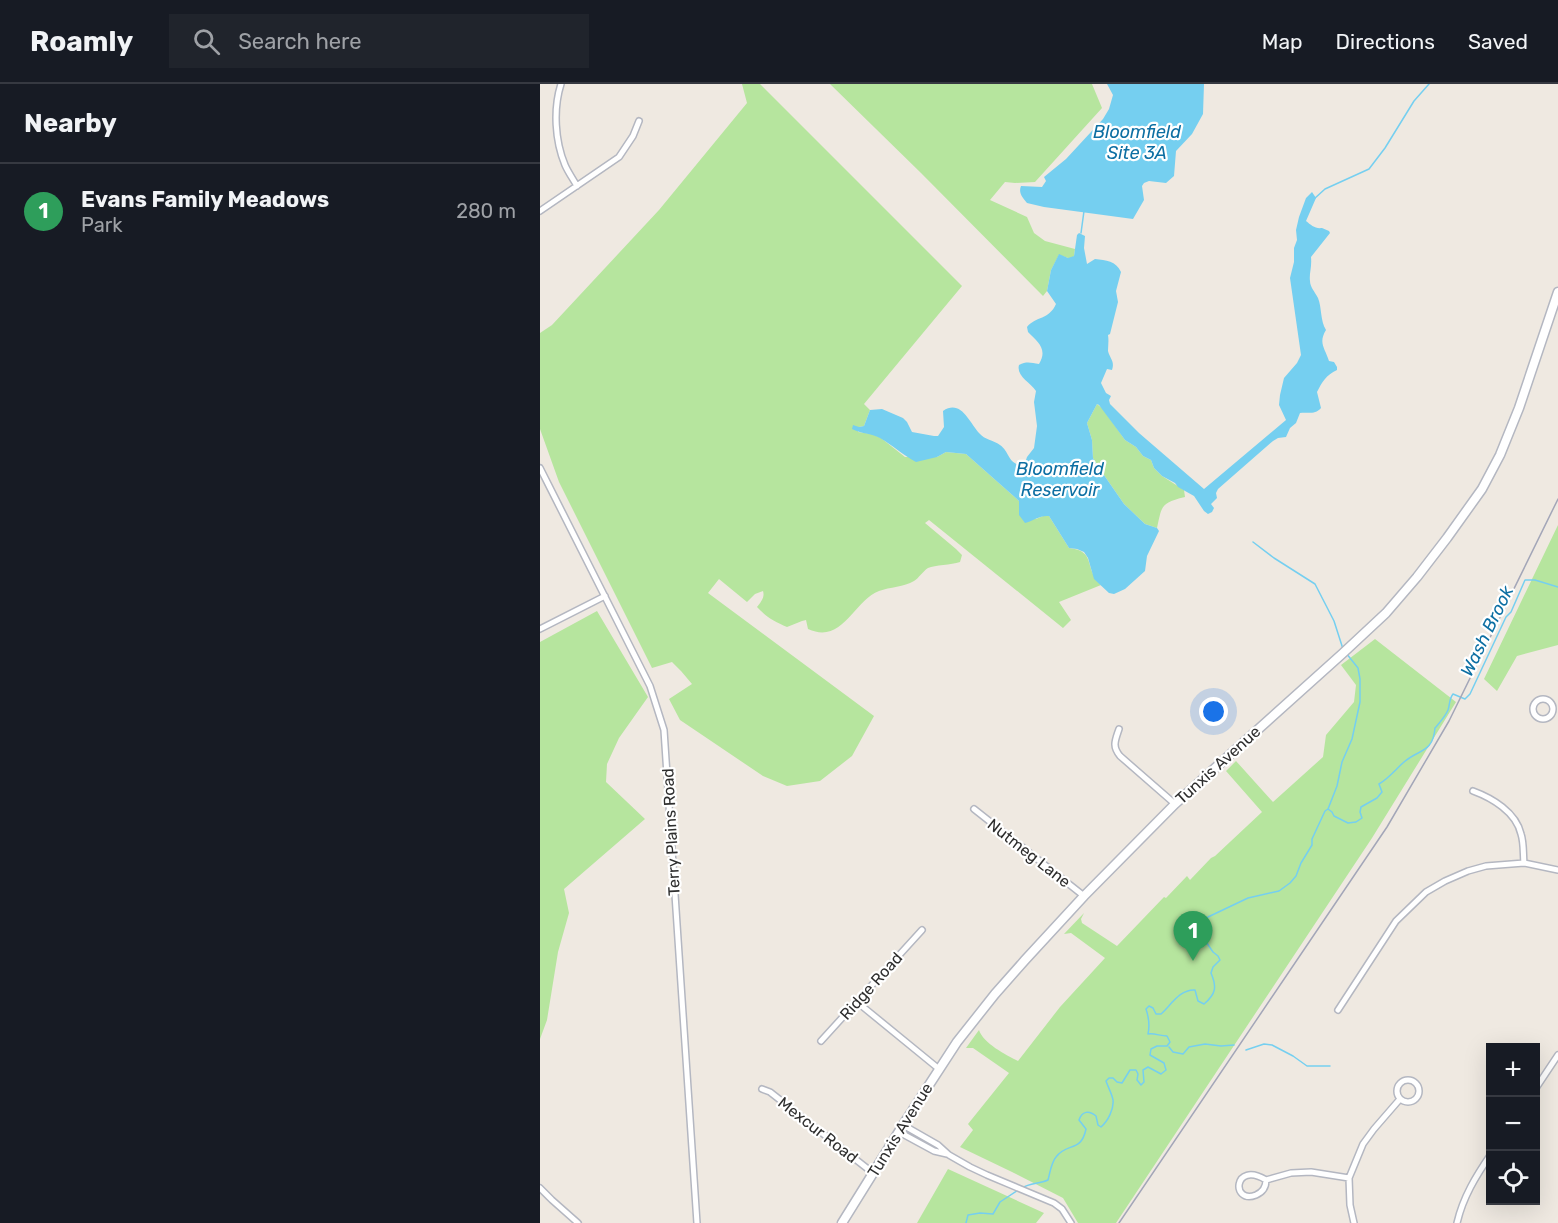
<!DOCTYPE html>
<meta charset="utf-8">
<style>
body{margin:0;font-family:Rubik,sans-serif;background:#20242c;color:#f1f3f6}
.controls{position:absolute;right:18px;bottom:18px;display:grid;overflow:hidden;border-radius:0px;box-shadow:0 6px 24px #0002}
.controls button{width:54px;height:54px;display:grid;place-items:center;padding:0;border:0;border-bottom:2px solid #363941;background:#171b24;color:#f1f3f6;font:30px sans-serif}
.you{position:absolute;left:674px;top:628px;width:21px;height:21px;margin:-15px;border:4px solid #fff;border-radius:50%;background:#1a73e8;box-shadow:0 0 0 9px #1a73e833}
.badge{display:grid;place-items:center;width:39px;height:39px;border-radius:50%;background:#b45309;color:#fff;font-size:20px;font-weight:700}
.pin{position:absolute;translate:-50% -50px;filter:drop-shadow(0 2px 3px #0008)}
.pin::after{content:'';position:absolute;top:32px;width:21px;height:18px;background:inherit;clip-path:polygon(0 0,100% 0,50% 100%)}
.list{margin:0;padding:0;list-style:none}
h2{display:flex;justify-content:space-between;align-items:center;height:78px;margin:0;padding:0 24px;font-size:26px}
h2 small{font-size:20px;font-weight:400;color:#9ea1a6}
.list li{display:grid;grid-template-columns:39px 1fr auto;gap:18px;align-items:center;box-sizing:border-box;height:96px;padding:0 24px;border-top:2px solid #363941}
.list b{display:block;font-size:22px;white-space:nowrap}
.list p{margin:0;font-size:20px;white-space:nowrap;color:#9ea1a6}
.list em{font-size:20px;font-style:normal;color:#9ea1a6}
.icon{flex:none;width:33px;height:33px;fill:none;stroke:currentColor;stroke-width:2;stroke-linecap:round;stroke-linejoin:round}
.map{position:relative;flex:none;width:1018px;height:1139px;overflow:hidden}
header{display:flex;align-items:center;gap:36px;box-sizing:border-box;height:84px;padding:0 30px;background:#171b24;border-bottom:2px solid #363941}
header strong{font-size:28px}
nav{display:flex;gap:33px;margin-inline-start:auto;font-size:21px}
.search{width:420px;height:54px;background:#20242c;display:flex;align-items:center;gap:15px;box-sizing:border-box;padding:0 21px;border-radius:0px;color:#9ea1a6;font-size:22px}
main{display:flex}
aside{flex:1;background:#171b24}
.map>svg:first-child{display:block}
</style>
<header>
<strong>Roamly</strong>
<div class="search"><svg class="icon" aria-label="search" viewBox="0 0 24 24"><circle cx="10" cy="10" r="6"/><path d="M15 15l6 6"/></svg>Search here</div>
<nav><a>Map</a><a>Directions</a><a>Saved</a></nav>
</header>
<main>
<aside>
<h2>Nearby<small></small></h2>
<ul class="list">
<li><span class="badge" style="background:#2e9e5b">1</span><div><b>Evans Family Meadows</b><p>Park</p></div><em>280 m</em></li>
</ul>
</aside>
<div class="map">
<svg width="1018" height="1139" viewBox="0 0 1018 1139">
<rect width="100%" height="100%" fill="#efe9e1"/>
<path fill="#b6e59e" d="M 202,0 L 220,0 L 422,202 L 324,320 L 330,326 L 324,342 L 319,343 L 318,348 L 332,350 L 341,354 L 365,373 L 397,373 L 406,368 L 426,370 L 479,417 L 479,424 L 496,435 L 503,432 L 509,432 L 529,464 C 557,467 543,484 561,501 L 519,518 L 531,536 L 523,544 L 389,436 L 385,439 L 416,465 L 422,471 L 420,478 C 411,481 395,481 388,484 C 383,487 379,494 374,497 C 364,503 350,503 339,507 C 314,516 303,561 268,545 L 266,536 L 262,537 L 247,543 C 235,538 226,533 217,523 C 221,518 225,513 223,507 L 215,510 L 207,518 L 179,495 L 168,509 L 334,632 L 312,672 L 280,697 L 247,702 L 223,692 L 140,636 L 129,615 L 152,600 L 141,587 L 132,578 L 112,584 L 19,398 L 0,345 L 0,249 L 12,241 L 119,126 L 207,19 Z
M 290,0 L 552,0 L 562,24 L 495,98 L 475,99 L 465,98 L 450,116 L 487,133 L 494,149 L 505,157 L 535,165 L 534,172 L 532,174 L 528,174 L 519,171 L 511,186 L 507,207 L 503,212 L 381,89 Z
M 557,320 L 563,325 L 585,356 L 596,363 L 603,372 L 611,376 L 614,384 L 622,392 L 644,406 L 645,413 C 620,419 622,422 617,444 L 605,440 L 584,420 L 557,381 L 553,374 L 552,356 L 547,339 Z
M 1018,441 L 1018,561 L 977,572 L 957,607 L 944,595 Z
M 57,527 L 108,613 L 79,654 L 67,680 L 66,698 L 105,735 L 24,805 L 29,829 L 18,868 L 7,936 L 0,955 L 0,558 Z
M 835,555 L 916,618 L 832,754 L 576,1139 L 538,1139 L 523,1114 L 472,1088 L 420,1063 L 433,1046 L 428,1040 L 469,989 L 433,964 L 426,964 L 439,946 C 443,959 466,971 478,977 L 520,923 L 565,874 L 531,849 L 524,850 L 544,829 L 541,835 L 542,839 L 577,862 L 624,813 L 626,814 L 647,792 L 650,796 L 671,774 L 675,772 L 722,728 L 686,687 L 696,677 L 733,718 L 783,673 L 786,651 L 814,618 L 816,601 L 801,581 Z
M 408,1085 L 504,1129 L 496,1139 L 377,1139 Z"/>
<path fill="#75cff0" d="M 567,0 L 664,0 L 663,30 L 652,50 L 636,67 L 634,92 L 626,99 L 609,97 L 604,99 L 602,102 L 604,116 L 593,135 L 504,123 L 487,119 C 483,114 478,109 481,102 L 502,103 L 506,97 L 504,93 L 526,75 L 563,35 L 569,25 L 573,11 Z
M 772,108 L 776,114 L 766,137 C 771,141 775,145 782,144 L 789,147 L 790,149 L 771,173 C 772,184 769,189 770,197 C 770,203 775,208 778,214 C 782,224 780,236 786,246 C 778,259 785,264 789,277 L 794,278 L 797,283 L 797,286 C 786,291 782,298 777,308 L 781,324 C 775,331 768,328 760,329 L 756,339 L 750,344 L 746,353 L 738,354 L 733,357 L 678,405 L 676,409 L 677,414 L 671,420 L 674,424 L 672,428 L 668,430 L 664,427 L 654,412 L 638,403 L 635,399 L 622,392 L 614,384 L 611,376 L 603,372 L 596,363 L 585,356 L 559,321 L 557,320 L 547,339 L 552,356 L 553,374 L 557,381 L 584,420 L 605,440 L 617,444 L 619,447 L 607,472 L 605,487 L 585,505 L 574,510 L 569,509 L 554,495 L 548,474 L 544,468 L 537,465 L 529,464 L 509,432 C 500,431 493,437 485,439 L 479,431 L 479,417 L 426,370 L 406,368 L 397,373 L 376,378 C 363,371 352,361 340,354 C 331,349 321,350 312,345 L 313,341 L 319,343 L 324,342 L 330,326 L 342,325 L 363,334 L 367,338 L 372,348 L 394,352 L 398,352 L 404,343 L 403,327 C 421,315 429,338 439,349 C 445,356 453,356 460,361 C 471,369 466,379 484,382 L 487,373 L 494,364 L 497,342 L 494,318 L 496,307 C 490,298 476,292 479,281 C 487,277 491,279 499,280 C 508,265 498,258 488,248 L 487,243 C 496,232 509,236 516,220 L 507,207 L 511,186 L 519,170 L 528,174 L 534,172 L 537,151 L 539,149 L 545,152 L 544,164 L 547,180 L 555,175 C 566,176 576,177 581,188 L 576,207 L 578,218 L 570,250 L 568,251 C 569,257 568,262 568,267 C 570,275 575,277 572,286 L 567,285 L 561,299 L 566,309 L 571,312 L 569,316 L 570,320 L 599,349 L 664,405 L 746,336 L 739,321 L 740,311 L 744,294 L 757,279 L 761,271 L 750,194 L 754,178 L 754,164 L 757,156 L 756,146 L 759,133 L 766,114 Z"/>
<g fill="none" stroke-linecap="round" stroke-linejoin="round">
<path stroke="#75cff0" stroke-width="1.5" d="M 774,115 L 785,105 L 829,85 L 845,64 L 874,17 L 889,0
M 541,149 L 544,127
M 713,458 L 734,474 L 775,500 L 794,537 L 803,565
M 788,725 L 797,702 L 802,678 L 812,655 L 820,618 L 820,595 L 818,584 L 806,569
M 629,963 L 633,968 L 643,970 L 649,963 L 665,960 L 681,962 L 694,961
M 706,966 L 724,960 L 732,961 L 753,972 L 767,982 L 790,982
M 482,1104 C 490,1099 499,1100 508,1096 C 510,1089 511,1079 516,1073 C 527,1058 541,1069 546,1045 L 539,1036 C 542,1027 549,1026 556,1032 L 558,1041 L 561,1043 C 568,1037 574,1025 573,1016 C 572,1010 568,1003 566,997 L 569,994 L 573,994 L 577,998 L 582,999 L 590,986 L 596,986 L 598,990 L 597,996 L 601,1001 L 604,998 L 603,986 L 608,983 L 621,990 L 626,986 L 624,979 L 610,971 L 611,965 L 617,962 L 627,962 L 630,958 L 627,952 C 620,952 615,949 608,950 C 610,941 609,934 606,925 L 609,922 L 613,924 L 616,930 L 621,930 C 631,921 640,905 655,906 L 658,917 L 664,920 C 676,910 677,903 671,889 L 673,883 L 680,876 L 678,872 L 673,868 L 662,852 L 661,844 L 663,838 L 668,833 L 708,814 L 739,807 L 750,799 L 756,792 L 761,779 L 772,761 L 772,755 L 785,727 L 788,725 L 792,728 L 794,732 L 808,739 L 816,738 L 822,734 L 820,728 L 821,723 L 837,714 L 842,708 L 839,700 C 849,694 855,686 864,678 C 879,665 893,669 895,644 C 900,638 905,633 908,626 C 910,620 909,615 913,610 L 925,615 L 930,610 L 966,533 L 971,528 L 985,496 L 995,496 L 1018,503
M 426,1139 L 428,1131 L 440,1129 L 453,1130 L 460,1118 L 478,1106"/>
<defs>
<path id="street" d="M 21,0 C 13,25 15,57 25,81 C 28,88 33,95 37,102
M 0,127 L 79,73 L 93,52 L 99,37
M 0,384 L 110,602 L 124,646 L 157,1139
M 0,545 L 65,512
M993 625a10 10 0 1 1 20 0a10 10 0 1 1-20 0Z
M 579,645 C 575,657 572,662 580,672 L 635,720
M 933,707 C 952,714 976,728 981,750 C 984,759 983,770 984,779
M 434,725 L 544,812
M 317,918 L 399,985
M 798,926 L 856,837 L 886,808 L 905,797 L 928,787 L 946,782 L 984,779 L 1018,786
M 281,957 L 382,846
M857 1007a11 11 0 1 1 22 0a11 11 0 1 1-22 0Z
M 996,1004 L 1018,971
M 222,1005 L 230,1008 L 333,1089
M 363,1041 L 398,1061 L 409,1071 L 430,1083 L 447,1091 L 514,1119 L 522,1125 L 531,1139
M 359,1048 L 394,1067 L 407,1070
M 726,1096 C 726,1102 723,1108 716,1111 C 691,1121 693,1076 726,1096 L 751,1089 L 771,1088 L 809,1094
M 0,1104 L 12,1116 L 38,1139
M 814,1139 L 810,1121 L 809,1094 L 823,1060 L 834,1045 L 860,1015
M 917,1139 C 923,1113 936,1092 951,1070"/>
<path id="secondary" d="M 302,1139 L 363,1041 L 417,958 L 455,910 L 485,876 L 544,812 L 635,720 L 802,570 L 846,529 L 877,493 L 907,454 L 942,405 L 960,371 L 979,324 L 1018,208"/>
</defs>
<use href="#street" stroke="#b4b7c1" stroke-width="8"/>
<use href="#secondary" stroke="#b4b7c1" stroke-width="11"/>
<use href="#street" stroke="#fff" stroke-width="5"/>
<use href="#secondary" stroke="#fff" stroke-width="8"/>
<path stroke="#a3a6b8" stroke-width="1.5" d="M 579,1139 L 847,743 L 909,637 L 1018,415"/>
</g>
<g text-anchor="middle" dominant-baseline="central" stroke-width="4.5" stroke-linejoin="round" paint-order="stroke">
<g font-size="16" fill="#2e2e2e" stroke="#fff">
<text transform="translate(678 681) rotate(-42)">Tunxis Avenue</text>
<text transform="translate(131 748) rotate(-93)">Terry Plains Road</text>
<text transform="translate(489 769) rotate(38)">Nutmeg Lane</text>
<text transform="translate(331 902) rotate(-48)">Ridge Road</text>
<text transform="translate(278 1046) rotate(38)">Mexcur Road</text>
<text transform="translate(360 1046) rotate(-58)">Tunxis Avenue</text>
</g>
<g font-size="18" font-style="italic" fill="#0d6fa3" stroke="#fff">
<text x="597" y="48">Bloomfield<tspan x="597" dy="21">Site 3A</tspan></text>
<text x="520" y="385">Bloomfield<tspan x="520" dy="21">Reservoir</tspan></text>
<text transform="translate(947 547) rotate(-64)">Wash Brook</text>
</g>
</g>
</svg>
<div class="controls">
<button>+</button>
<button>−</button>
<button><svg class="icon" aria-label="locate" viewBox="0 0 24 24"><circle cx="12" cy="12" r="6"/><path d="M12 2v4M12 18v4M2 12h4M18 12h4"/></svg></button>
</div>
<div class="you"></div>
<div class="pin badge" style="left:653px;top:877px;background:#2e9e5b">1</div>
</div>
</main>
